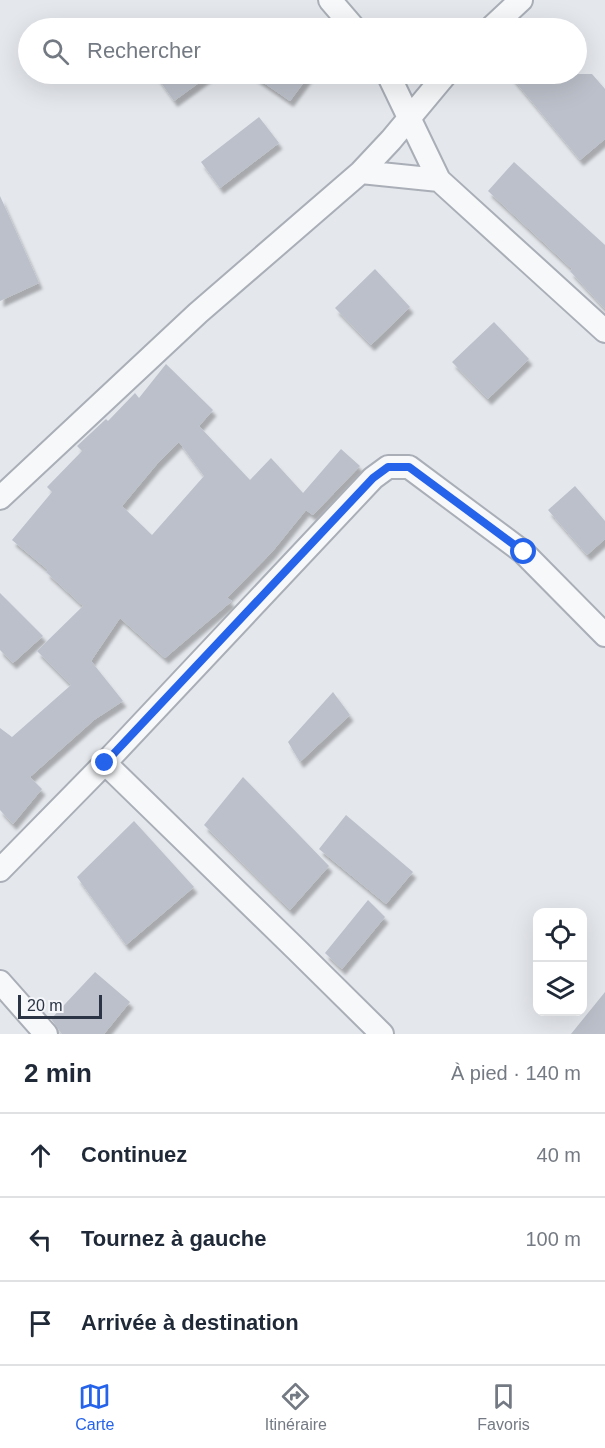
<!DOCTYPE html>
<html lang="fr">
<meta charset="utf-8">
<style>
body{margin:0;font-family:Arial,sans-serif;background:#f2f2f3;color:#1f2937}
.controls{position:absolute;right:18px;bottom:18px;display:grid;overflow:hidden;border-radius:12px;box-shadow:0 6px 24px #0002}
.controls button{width:54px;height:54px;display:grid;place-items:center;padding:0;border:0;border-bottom:2px solid #e0e1e3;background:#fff;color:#1f2937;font:30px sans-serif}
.scale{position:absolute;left:18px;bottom:15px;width:84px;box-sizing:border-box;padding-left:6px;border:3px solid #2b3445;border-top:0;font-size:16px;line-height:21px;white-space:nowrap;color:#2b3445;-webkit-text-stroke:4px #f4f6f9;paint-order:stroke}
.stop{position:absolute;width:18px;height:18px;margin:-14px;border:4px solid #2563eb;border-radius:50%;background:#fff}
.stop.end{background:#2563eb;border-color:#fff;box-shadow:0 2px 6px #0008}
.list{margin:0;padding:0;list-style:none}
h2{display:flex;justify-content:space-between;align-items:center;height:78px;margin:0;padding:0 24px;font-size:26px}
h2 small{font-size:20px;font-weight:400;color:#747a83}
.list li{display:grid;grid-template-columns:39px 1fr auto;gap:18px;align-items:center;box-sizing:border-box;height:84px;padding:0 24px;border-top:2px solid #e0e1e3}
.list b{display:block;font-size:22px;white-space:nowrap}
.list em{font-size:20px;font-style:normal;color:#747a83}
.icon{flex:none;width:33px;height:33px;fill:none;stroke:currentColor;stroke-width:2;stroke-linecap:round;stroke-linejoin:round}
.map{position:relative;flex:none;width:605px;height:1034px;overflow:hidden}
.search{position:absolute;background:#fff;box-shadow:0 6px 24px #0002;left:18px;right:18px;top:18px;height:66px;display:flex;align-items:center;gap:15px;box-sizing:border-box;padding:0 21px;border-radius:33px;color:#747a83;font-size:22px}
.sheet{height:330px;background:#fff}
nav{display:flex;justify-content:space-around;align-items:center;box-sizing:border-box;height:84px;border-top:2px solid #e0e1e3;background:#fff;font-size:16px;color:#747a83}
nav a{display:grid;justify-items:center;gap:3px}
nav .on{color:#2563eb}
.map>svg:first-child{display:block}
</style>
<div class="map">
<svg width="605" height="1034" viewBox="0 0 605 1034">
<defs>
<filter id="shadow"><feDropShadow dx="3.5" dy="6" stdDeviation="1.5" flood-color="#0004"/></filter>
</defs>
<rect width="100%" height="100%" fill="#e4e7ec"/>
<path fill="#bbc0ca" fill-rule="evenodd" filter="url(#shadow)" d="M 155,74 L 211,74 L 174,101 Z
M 251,74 L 310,74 L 290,101 Z
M 509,74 L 592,74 L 605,89 L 605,139 L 580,160 Z
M 259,117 L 279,143 L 220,188 L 201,162 Z
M 514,162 L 605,245 L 605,309 L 570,271 L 572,269 L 488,191 Z
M 0,196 L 39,283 L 0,301 Z
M 375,269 L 410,307 L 371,345 L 335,308 Z
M 494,322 L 529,359 L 488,399 L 452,362 Z
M 166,364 L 213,410 L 199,426 L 250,480 L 271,458 L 303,493 L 341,449 L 360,466 L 313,515 L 306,510 L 272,552 L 227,598 L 232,601 L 165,658 L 120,618 L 91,661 L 123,701 L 94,720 L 30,777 L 42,789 L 13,824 L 0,810 L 0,728 L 12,737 L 71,685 L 37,651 L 83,606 L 46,572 L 48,570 L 12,540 L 52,492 L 47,487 L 82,451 L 77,446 L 106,419 L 108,421 L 135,393 L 139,398 ZM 179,442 L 204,476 L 152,535 L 122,506 L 157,464 Z
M 575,486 L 605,521 L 605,539 L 587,555 L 548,510 Z
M 0,593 L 43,636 L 13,663 L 0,650 Z
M 333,692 L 350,715 L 300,762 L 288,742 Z
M 243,777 L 329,866 L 290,910 L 204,825 Z
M 346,815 L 413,872 L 386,904 L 319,849 Z
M 134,821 L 194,887 L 126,945 L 77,877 Z
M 368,900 L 385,917 L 342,969 L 325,953 Z
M 95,972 L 130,1002 L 104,1034 L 62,1034 L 51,1019 Z
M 605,992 L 605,1034 L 571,1034 Z"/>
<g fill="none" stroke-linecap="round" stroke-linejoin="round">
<defs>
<path id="minor" d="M 330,0 L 354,28
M 491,28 L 521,0
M 388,74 L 439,180
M 361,172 L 439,180 L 605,331
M 0,498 L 198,313 L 361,172 L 391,140 L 446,74
M 105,763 L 297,950 L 382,1034
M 0,870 L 105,763 L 373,478 L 388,467 L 409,467 L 523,552 L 605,635
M 0,982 L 46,1034"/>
</defs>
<use href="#minor" stroke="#a9aeb7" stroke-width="26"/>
<use href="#minor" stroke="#f7f8fa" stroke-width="22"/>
</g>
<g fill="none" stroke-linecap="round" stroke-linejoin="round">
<path stroke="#2563eb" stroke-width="8" d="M 105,763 L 373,478 L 388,467 L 409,467 L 524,552"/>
</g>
</svg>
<div class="controls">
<button><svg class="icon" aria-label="locate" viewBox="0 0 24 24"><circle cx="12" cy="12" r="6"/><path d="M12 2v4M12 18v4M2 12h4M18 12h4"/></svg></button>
<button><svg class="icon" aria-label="layers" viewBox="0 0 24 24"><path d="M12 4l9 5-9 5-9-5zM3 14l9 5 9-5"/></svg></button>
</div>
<div class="scale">20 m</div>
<div class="stop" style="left:524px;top:552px"></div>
<div class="stop end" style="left:105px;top:763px"></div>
<div class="search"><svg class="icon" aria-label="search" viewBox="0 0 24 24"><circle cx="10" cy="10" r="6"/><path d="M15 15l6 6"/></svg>Rechercher</div>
</div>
<section class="sheet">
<h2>2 min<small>À pied · 140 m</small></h2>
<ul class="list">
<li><svg class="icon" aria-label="ahead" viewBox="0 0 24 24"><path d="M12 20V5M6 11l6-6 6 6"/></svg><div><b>Continuez</b></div><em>40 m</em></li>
<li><svg class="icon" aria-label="left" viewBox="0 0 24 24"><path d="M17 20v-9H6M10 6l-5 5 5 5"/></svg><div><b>Tournez à gauche</b></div><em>100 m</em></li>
<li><svg class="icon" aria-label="arrive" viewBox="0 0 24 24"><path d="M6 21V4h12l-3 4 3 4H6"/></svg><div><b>Arrivée à destination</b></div></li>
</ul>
</section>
<nav>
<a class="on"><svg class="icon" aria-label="map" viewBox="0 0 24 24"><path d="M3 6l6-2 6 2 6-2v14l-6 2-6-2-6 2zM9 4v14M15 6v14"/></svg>Carte</a>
<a><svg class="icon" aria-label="directions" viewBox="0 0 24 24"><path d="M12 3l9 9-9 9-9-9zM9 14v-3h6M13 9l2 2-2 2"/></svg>Itinéraire</a>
<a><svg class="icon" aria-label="saved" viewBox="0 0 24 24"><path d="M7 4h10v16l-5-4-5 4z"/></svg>Favoris</a>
</nav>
